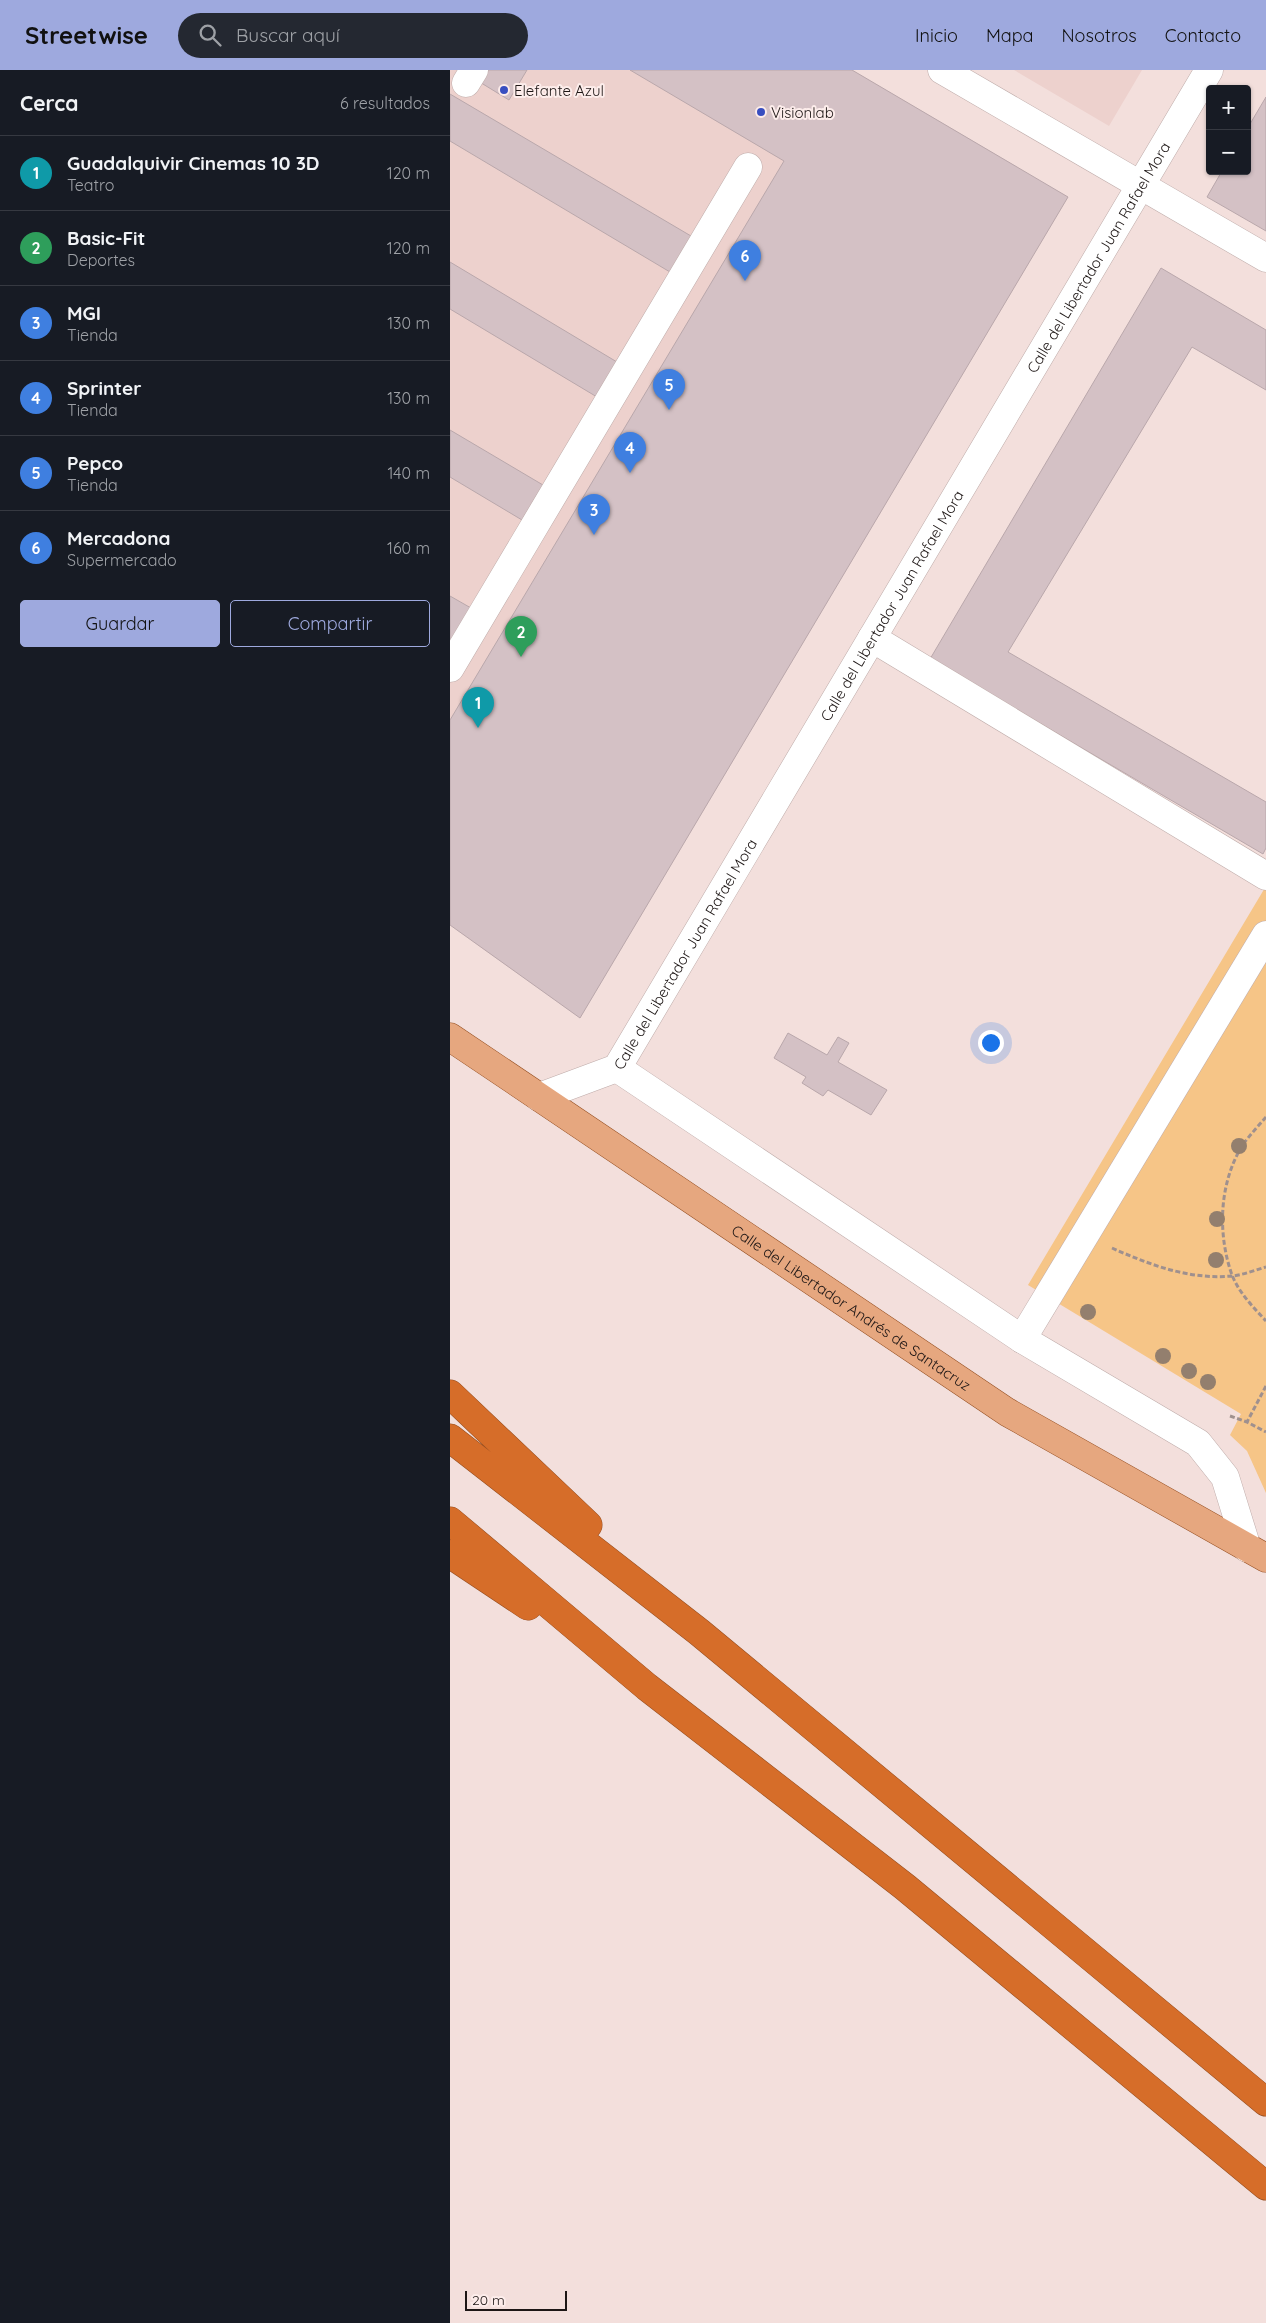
<!DOCTYPE html>
<html lang="es">
<meta charset="utf-8">
<style>
body{margin:0;font-family:Quicksand,sans-serif;background:#242831;color:#f1f3f6}
.controls{position:absolute;right:15px;top:15px;display:grid;overflow:hidden;border-radius:5px;box-shadow:0 1px 4px #0004}
.controls button{width:45px;height:45px;display:grid;place-items:center;padding:0;border:0;border-bottom:1px solid #363941;background:#171b24;color:#f1f3f6;font:25px sans-serif}
.scale{position:absolute;left:15px;bottom:12px;width:102px;box-sizing:border-box;padding-left:5px;border:2px solid #1d1615;border-top:0;font-size:14px;line-height:18px;white-space:nowrap;color:#1d1615;-webkit-text-stroke:4px #fdedeb;paint-order:stroke}
.you{position:absolute;left:540px;top:972px;width:18px;height:18px;margin:-12px;border:4px solid #fff;border-radius:50%;background:#1a73e8;box-shadow:0 0 0 8px #1a73e833}
.badge{display:grid;place-items:center;width:32px;height:32px;border-radius:50%;background:#9ea9de;color:#fff;font-size:16px;font-weight:700}
.pin{position:absolute;translate:-50% -41px;filter:drop-shadow(0 1px 2px #0008)}
.pin::after{content:'';position:absolute;top:26px;width:18px;height:15px;background:inherit;clip-path:polygon(0 0,100% 0,50% 100%)}
.list{margin:0;padding:0;list-style:none}
h2{display:flex;justify-content:space-between;align-items:center;height:65px;margin:0;padding:0 20px;font-size:21px}
h2 small{font-size:16px;font-weight:400;color:#9ea1a6}
.list li{display:grid;grid-template-columns:32px 1fr auto;gap:15px;align-items:center;box-sizing:border-box;height:75px;padding:0 20px;border-top:1px solid #363941}
.list b{display:block;font-size:19px;white-space:nowrap}
.list p{margin:0;font-size:16px;white-space:nowrap;color:#9ea1a6}
.list em{font-size:16px;font-style:normal;color:#9ea1a6}
.actions{display:flex;gap:10px;padding:15px 20px}
.actions a{flex:1;padding:11px 0;border:1px solid #9ea9de;border-radius:5px;text-align:center;font-size:18px;color:#9ea9de}
.actions .main{background:#9ea9de;color:#111}
.icon{flex:none;width:28px;height:28px;fill:none;stroke:currentColor;stroke-width:2;stroke-linecap:round;stroke-linejoin:round}
.map{position:relative;flex:none;width:816px;height:2253px;overflow:hidden}
header{display:flex;align-items:center;gap:30px;box-sizing:border-box;height:70px;padding:0 25px;background:#9ea9de;color:#111}
header strong{font-size:24px}
nav{display:flex;gap:28px;margin-inline-start:auto;font-size:18px}
.search{width:350px;height:45px;background:#242831;display:flex;align-items:center;gap:12px;box-sizing:border-box;padding:0 18px;border-radius:28px;color:#9ea1a6;font-size:19px}
main{display:flex}
aside{flex:1;background:#171b24}
.map>svg:first-child{display:block}
</style>
<header>
<strong>Streetwise</strong>
<div class="search"><svg class="icon" aria-label="search" viewBox="0 0 24 24"><circle cx="10" cy="10" r="6"/><path d="M15 15l6 6"/></svg>Buscar aquí</div>
<nav><a>Inicio</a><a>Mapa</a><a>Nosotros</a><a>Contacto</a></nav>
</header>
<main>
<aside>
<h2>Cerca<small>6 resultados</small></h2>
<ul class="list">
<li><span class="badge" style="background:#0f9aa8">1</span><div><b>Guadalquivir Cinemas 10 3D</b><p>Teatro</p></div><em>120 m</em></li>
<li><span class="badge" style="background:#2e9e5b">2</span><div><b>Basic-Fit</b><p>Deportes</p></div><em>120 m</em></li>
<li><span class="badge" style="background:#3f7fe0">3</span><div><b>MGI</b><p>Tienda</p></div><em>130 m</em></li>
<li><span class="badge" style="background:#3f7fe0">4</span><div><b>Sprinter</b><p>Tienda</p></div><em>130 m</em></li>
<li><span class="badge" style="background:#3f7fe0">5</span><div><b>Pepco</b><p>Tienda</p></div><em>140 m</em></li>
<li><span class="badge" style="background:#3f7fe0">6</span><div><b>Mercadona</b><p>Supermercado</p></div><em>160 m</em></li>
</ul>
<div class="actions"><a class="main">Guardar</a><a>Compartir</a></div>
</aside>
<div class="map">
<svg width="816" height="2253" viewBox="0 0 816 2253">
<rect width="100%" height="100%" fill="#f3dfdc"/>
<path fill="#edd1cd" d="M 0,0 L 402,0 L 618,127 L 130,948 L 0,855 Z
M 564,0 L 692,0 L 659,56 Z"/>
<path fill="#f6c587" d="M 816,816 L 816,1423 L 797,1381 L 780,1365 L 791,1344 L 578,1215 Z"/>
<path fill="#d4c1c5" stroke="#b9a7ab" d="M 35,0 L 77,0 L 59,30 L 28,11 Z
M 180,0 L 402,0 L 618,127 L 130,948 L 0,855 L 0,650 L 334,91 Z
M 0,24 L 241,166 L 220,202 L 0,71 Z
M 816,27 L 816,161 L 757,127 L 772,101 L 797,101 L 797,59 Z
M 0,192 L 167,292 L 147,327 L 0,239 Z
M 711,198 L 816,260 L 816,320 L 742,277 L 558,582 L 816,732 L 816,778 L 813,784 L 480,589 Z
M 0,360 L 93,415 L 72,450 L 0,407 Z
M 0,526 L 21,538 L 0,572 Z
M 338,963 L 377,985 L 388,967 L 399,973 L 388,992 L 437,1020 L 421,1045 L 378,1020 L 373,1026 L 352,1013 L 356,1007 L 324,988 Z"/>
<g fill="none" stroke-linecap="round" stroke-linejoin="round">
<defs>
<g id="minor">
<path d="M 492,0 L 816,188"/>
<path d="M 16,13 L 24,0"/>
<path d="M 422,568 L 816,806"/>
<path d="M 0,598 L 298,97"/>
<path d="M 167,998 L 572,1269 L 748,1373 L 775,1407 L 797,1478"/>
<path id="s1" d="M 89,1027 L 167,998 L 759,0"/>
<path d="M 572,1269 L 816,865"/>
</g>
<g id="major">
<path id="s2" d="M 0,967 L 557,1342 L 816,1488"/>
</g>
<path id="highway" d="M 0,1324 L 138,1455
M 0,1368 L 249,1562 L 816,2032
M 0,1451 L 197,1617 L 455,1817 L 816,2116
M 0,1484 L 78,1536"/>
</defs>
<use href="#minor" stroke="#bfacaa" stroke-width="29"/>
<use href="#major" stroke="#954f22" stroke-width="29"/>
<use href="#highway" stroke="#954f22" stroke-width="29"/>
<path stroke="#9f908e" stroke-width="3" stroke-dasharray="5 2.5" stroke-linecap="butt" d="M 816,1047 C 809,1055 801,1064 794,1073 C 769,1111 767,1163 782,1205 C 789,1223 804,1238 816,1251
M 662,1178 C 700,1195 740,1210 782,1206 C 793,1205 805,1200 816,1197
M 816,1316 L 797,1352 L 816,1362
M 780,1346 L 797,1352"/>
<use href="#minor" stroke="#fff" stroke-width="28"/>
<use href="#major" stroke="#e6a77f" stroke-width="28"/>
<use href="#highway" stroke="#d66d29" stroke-width="28"/>
</g>
<g fill="#937f6e">
<circle cx="789" cy="1076" r="8"/>
<circle cx="767" cy="1149" r="8"/>
<circle cx="766" cy="1190" r="8"/>
<circle cx="638" cy="1242" r="8"/>
<circle cx="713" cy="1286" r="8"/>
<circle cx="739" cy="1301" r="8"/>
<circle cx="758" cy="1312" r="8"/>
</g>
<g fill="#384ec0" stroke="#fdedeb" stroke-width="2">
<circle cx="54" cy="20" r="5"/>
<circle cx="311" cy="42" r="5"/>
</g>
<g text-anchor="middle" dominant-baseline="central" stroke-width="4" stroke-linejoin="round" paint-order="stroke">
<g font-size="15" fill="#1d1615" stroke="#fdedeb" text-anchor="start">
<text x="64" y="20">Elefante Azul</text>
<text x="321" y="42">Visionlab</text>
</g>
<g font-size="15" fill="#1d1615" stroke="#fdedeb">
<text stroke="none"><textPath href="#s1" startOffset="1026">Calle del Libertador Juan Rafael Mora</textPath></text>
<text stroke="none"><textPath href="#s1" startOffset="621">Calle del Libertador Juan Rafael Mora</textPath></text>
<text stroke="none"><textPath href="#s1" startOffset="216">Calle del Libertador Juan Rafael Mora</textPath></text>
<text stroke="none"><textPath href="#s2" startOffset="484">Calle del Libertador Andrés de Santacruz</textPath></text>
</g>
</g>
</svg>
<div class="controls">
<button>+</button>
<button>−</button>
</div>
<div class="scale">20 m</div>
<div class="you"></div>
<div class="pin badge" style="left:28px;top:658px;background:#0f9aa8">1</div>
<div class="pin badge" style="left:71px;top:587px;background:#2e9e5b">2</div>
<div class="pin badge" style="left:144px;top:465px;background:#3f7fe0">3</div>
<div class="pin badge" style="left:180px;top:403px;background:#3f7fe0">4</div>
<div class="pin badge" style="left:219px;top:340px;background:#3f7fe0">5</div>
<div class="pin badge" style="left:295px;top:211px;background:#3f7fe0">6</div>
</div>
</main>
